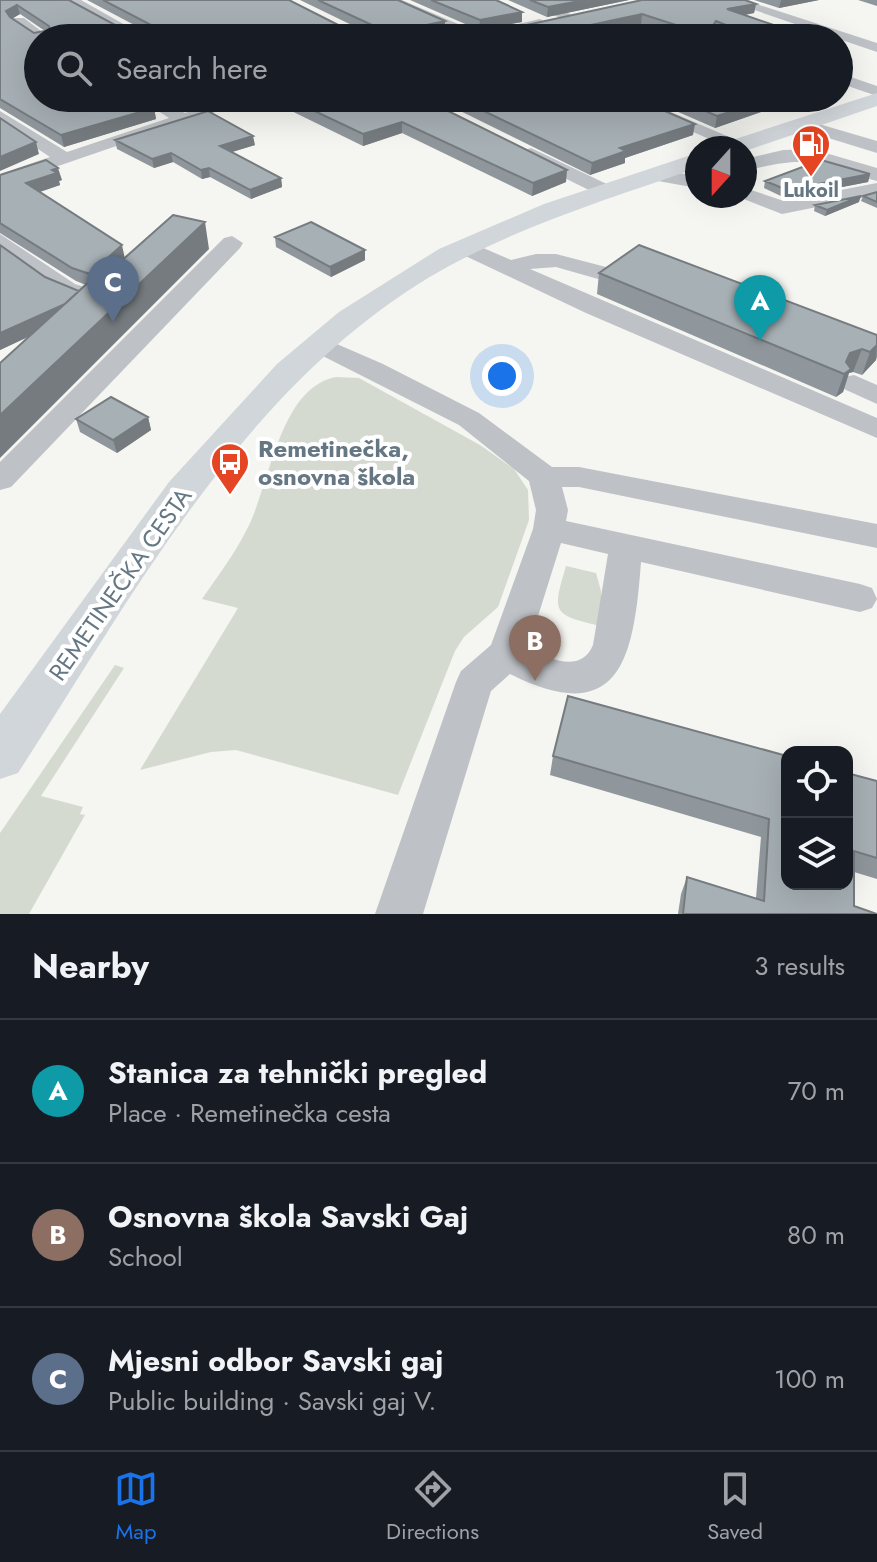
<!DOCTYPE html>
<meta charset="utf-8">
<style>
body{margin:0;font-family:Jost,sans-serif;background:#20242c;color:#f1f3f6}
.controls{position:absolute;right:24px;bottom:24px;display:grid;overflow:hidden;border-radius:16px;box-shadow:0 8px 32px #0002}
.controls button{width:72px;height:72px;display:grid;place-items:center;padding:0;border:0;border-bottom:2px solid #363941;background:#171b24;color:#f1f3f6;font:40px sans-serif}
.compass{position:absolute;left:685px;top:136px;width:72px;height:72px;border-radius:50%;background:#171b24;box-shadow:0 8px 32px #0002;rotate:201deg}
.you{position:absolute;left:502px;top:376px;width:28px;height:28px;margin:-20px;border:6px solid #fff;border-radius:50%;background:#1a73e8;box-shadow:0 0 0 12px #1a73e833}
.badge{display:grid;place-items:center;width:52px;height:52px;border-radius:50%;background:#1a73e8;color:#fff;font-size:26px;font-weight:700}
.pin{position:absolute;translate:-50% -66px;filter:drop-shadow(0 2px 4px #0008)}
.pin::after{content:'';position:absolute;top:42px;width:28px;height:24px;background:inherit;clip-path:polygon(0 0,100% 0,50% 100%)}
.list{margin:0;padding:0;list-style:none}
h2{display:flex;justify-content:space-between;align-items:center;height:104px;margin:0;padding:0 32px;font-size:34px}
h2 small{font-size:26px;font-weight:400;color:#9ea1a6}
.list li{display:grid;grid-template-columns:52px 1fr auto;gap:24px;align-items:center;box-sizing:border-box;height:144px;padding:0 32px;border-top:2px solid #363941}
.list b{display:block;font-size:30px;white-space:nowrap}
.list p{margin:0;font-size:26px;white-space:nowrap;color:#9ea1a6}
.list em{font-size:26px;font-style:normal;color:#9ea1a6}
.icon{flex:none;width:44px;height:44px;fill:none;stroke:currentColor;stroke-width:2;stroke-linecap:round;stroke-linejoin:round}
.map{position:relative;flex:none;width:877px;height:914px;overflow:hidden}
.search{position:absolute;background:#171b24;box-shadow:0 8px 32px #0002;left:24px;right:24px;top:24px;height:88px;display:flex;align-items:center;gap:20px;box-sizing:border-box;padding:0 28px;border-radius:44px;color:#9ea1a6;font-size:30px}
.sheet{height:536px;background:#171b24}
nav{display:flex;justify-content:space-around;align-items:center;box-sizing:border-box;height:112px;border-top:2px solid #363941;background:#171b24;font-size:22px;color:#9ea1a6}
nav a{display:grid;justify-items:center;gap:4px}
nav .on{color:#1a73e8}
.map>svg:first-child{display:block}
</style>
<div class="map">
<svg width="877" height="914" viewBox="0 0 877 914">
<rect width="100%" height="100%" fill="#f5f5f1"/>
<path fill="#d5dad0" d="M 336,377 L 359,378 L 480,445 L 514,469 L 528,490 L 529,520 L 498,607 L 464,637 L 455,651 L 398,795 L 236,750 L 211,752 L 140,770 L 238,608 L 202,599 C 217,577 234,555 246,531 C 270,488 278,388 336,377 Z
M 566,566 L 596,573 L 601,591 L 601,626 C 552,615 552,613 566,566 Z
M 115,665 L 124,668 L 41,796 L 83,807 L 80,814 L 85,815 L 29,914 L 0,914 L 0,833 Z"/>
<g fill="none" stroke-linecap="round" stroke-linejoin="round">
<path fill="#bec2c6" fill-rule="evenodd" d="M 71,0 L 81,0 L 148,38 L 130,38 L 71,6 Z
M 385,0 L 402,0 L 479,33 L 540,19 L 547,23 L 494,38 L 467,38 Z
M 519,0 L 537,0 L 577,17 L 565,20 Z
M 725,0 L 744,0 L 877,43 L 877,52 Z
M 14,18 L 24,18 L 50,38 L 38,38 L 38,41 L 14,24 Z
M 839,73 L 877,86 L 877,96 L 839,83 Z
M 138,98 L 158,98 L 185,113 L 231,98 L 256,98 L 0,186 L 0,174 L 50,157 L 0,124 L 0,111 L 67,152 L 169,118 Z
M 615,98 L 638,98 L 748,145 L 745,149 L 730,148 Z
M 802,119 L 877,141 L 877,153 L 796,128 L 796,120 Z
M 531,148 L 613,187 L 616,191 L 613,195 L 599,195 L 524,158 L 524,150 Z
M 812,149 L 877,168 L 877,181 C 812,165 816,153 745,171 L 745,159 L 783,150 Z
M 654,169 L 697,176 L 697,188 L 647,179 L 644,175 Z
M 877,183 L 877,195 L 782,214 L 736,196 L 745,196 L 745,188 L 784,201 Z
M 0,234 L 75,284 L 102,293 L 105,298 L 93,305 L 59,294 L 0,251 Z
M 232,236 L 243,243 L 240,248 L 11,487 L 0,490 L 0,462 L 224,238 Z
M 465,240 L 511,260 L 536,254 L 556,254 L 606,267 L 610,272 L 598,279 L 556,267 L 530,269 L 877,418 L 877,438 L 586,313 L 457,252 L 454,247 Z
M 316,335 L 383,364 L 479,413 L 552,467 L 579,467 L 877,524 L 877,548 L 579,487 L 562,487 L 568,510 L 566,521 L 860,584 L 872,588 L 877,599 L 872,608 L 860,612 L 641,562 C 634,653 623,731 510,674 L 491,691 L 423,914 L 375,914 L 456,682 L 461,671 L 491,645 L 533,529 L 536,510 L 529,481 L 459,425 L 307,348 L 303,343 ZM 561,543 L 608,554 L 593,645 C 581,674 549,659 528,648 Z
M 854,375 L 877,385 L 877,404 L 844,389 L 840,383 L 844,377 Z"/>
<path fill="#d1d6da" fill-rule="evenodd" d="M 877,93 L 877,106 L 745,151 L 745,148 L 719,148 L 723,143 Z
M 697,153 L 697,168 C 606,200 512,228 428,278 C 242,391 133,595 18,773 L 0,779 L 0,714 L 169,482 L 277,364 L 339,312 L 439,249 L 544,204 Z"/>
</g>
<path fill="#90979c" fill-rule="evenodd" d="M 0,0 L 70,1 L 119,27 L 121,37 L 38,38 L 38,98 L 154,108 L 156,119 L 64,147 L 0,108 ZM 20,14 L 45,31 L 34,33 L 12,19 Z
M 87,0 L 289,0 L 350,31 L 362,30 L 300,0 L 398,0 L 445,31 L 413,38 L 159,38 Z
M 410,0 L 496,0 L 522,22 L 479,30 Z
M 508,0 L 629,0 L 547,17 Z
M 642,0 L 756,4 L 754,13 L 744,15 L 796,38 L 684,38 L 641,24 L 576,38 L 499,38 L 499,31 Z
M 754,0 L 819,0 L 779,8 Z
M 858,0 L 877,0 L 877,6 Z
M 269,98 L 422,98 L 566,182 L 532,196 L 402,133 L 363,146 L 269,100 Z
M 434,98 L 635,98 L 693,135 L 625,158 L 625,163 L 590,175 Z
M 646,98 L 785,98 L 763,105 L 761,112 L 715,128 Z
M 115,140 L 255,145 L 232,152 L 281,178 L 282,187 L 251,199 L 210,177 L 202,179 L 173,162 L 154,168 L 117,149 Z
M 870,174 L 868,182 L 785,198 L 764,188 L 765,181 Z
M 0,175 L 62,180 L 59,181 L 60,185 L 40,192 L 125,258 L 209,249 L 0,350 L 0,245 L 45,277 L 79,291 L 86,285 L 76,281 L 0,233 Z
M 877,192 L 877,208 L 861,201 L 863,196 Z
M 859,202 L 825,216 L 814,211 L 815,205 Z
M 275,237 L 365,250 L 365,260 L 331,277 L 276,247 Z
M 599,273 L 877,335 L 877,357 L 876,360 L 862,375 L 853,372 L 849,373 L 843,392 L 836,397 L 597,294 Z
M 148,417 L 151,430 L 117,453 L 80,432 L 76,419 Z
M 553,756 L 847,773 L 877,781 L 877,879 L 854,872 L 854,906 L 877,914 L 678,914 L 681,894 L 687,877 L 756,898 L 761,837 L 550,775 Z"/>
<path fill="#757b7f" d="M 585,0 L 629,0 L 547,17 L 548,7 Z
M 781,0 L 819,0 L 779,8 Z
M 756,4 L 754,13 L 725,19 L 727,9 Z
M 17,5 L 20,14 L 9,20 L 6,11 Z
M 522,12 L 522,22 L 479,30 L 480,20 Z
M 642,14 L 641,24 L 576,38 L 530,38 Z
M 445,21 L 445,31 L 413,38 L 367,38 Z
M 119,27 L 120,38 L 107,38 Z
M 797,33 L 796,38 L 780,38 Z
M 755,98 L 785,98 L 763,105 L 761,112 L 715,128 L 717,116 Z
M 154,108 L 156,119 L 64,147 L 61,135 Z
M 402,122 L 402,133 L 363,146 L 363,134 Z
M 695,124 L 693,135 L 625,158 L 625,163 L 590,175 L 592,163 L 620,148 Z
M 253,136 L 255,145 L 222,155 L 220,146 Z
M 36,142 L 39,154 L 0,171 L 0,157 Z
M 171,153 L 173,162 L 154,168 L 152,159 Z
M 58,168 L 62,180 L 59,181 L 60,185 L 30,195 L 26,183 L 52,170 Z
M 209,168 L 210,177 L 202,179 L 201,170 Z
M 567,170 L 566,182 L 532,196 L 533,183 Z
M 870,174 L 868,182 L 785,198 L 787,190 Z
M 281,178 L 282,187 L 251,199 L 250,190 Z
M 861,196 L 859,202 L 825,216 L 827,210 Z
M 205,222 L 209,249 L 0,458 L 0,415 Z
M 122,245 L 125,259 L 93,288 L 90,274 Z
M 365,250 L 365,260 L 331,277 L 330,267 Z
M 87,294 L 91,308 L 0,350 L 0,333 Z
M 877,345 L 876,360 L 862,375 L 870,352 Z
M 862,349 L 853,372 L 849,373 L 843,392 L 836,397 L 844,374 L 842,373 L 850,353 Z
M 148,417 L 151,430 L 117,453 L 113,440 Z"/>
<path fill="#a7b0b5" stroke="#757b7f" stroke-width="2" fill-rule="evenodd" d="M 0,0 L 69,0 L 119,27 L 114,34 L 107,38 L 38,38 L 38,98 L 133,98 L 154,108 L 61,135 L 0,99 ZM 17,5 L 49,26 L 50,30 L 34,33 L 10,17 L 6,11 Z
M 103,0 L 289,0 L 350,31 L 373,30 L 372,25 L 318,0 L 398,0 L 445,21 L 368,38 L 176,38 Z
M 431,0 L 496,0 L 522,12 L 480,20 Z
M 530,0 L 585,0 L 548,7 Z
M 642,0 L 745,0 L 756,4 L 727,9 L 797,33 L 780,38 L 716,38 L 642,14 L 530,38 L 518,38 L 499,31 ZM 716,21 L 731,27 L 728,31 L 710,30 Z
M 287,98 L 422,98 L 567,170 L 533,183 L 402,122 L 363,134 Z
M 457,98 L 635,98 L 695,124 L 620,148 L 626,151 L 592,163 Z
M 674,98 L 756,98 L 764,101 L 717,116 Z
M 208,111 L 253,136 L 220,146 L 281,178 L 250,190 L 209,168 L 201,170 L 171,153 L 152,159 L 115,140 Z
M 0,118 L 36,142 L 0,157 Z
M 46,160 L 58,168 L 52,170 L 57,173 L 26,183 L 122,245 L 90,274 L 72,268 L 0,223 L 0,175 Z
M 821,160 L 870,174 L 787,190 L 765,181 Z
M 877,192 L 877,202 L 863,196 Z
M 861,196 L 827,210 L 815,205 Z
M 173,215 L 205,222 L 0,415 L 0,363 L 91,280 L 101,279 Z
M 311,222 L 365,250 L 330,267 L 275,237 Z
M 0,245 L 45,277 L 79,291 L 65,304 L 0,333 Z
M 639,245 L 877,335 L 877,345 L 870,352 L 862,349 L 850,353 L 846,362 L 851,369 L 844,374 L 599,273 Z
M 111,397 L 148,417 L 113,440 L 76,419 Z
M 568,696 L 787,756 L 787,884 L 847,884 L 847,773 L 877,781 L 877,858 L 854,851 L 854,906 L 877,914 L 683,914 L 687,877 L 764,901 L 769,819 L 553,756 Z"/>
<defs>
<symbol id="fuel-pin" viewBox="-11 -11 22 30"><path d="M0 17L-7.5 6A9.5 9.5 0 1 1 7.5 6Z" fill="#e54522" stroke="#fff"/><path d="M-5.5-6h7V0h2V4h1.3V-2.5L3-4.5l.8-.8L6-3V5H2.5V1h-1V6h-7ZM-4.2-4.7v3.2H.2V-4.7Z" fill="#fff"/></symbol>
<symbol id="bus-pin" viewBox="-11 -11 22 30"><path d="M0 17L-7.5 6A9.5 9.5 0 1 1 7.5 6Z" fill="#e54522" stroke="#fff"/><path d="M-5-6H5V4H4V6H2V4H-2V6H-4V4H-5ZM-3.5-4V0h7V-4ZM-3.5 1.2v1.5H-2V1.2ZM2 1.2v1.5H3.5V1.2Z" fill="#fff"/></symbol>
</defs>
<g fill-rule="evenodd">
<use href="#fuel-pin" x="789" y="122" width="44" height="60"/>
<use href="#bus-pin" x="208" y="440" width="44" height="60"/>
</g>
<g text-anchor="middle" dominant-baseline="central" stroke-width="8" stroke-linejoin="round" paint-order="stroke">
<g font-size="20" font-weight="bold" fill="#647783" stroke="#fff">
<text x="811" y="190">Lukoil</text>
</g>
<g font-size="24" font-weight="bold" fill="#647783" stroke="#fff" text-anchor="start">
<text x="258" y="448">Remetinečka,<tspan x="258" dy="28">osnovna škola</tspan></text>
</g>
<g font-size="24" fill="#647783" stroke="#fff">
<text transform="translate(120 584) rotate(-55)">REMETINEČKA CESTA</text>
</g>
</g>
</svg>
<div class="controls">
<button><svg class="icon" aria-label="locate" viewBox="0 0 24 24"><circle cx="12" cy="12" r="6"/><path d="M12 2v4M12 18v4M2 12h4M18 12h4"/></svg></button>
<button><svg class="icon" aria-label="layers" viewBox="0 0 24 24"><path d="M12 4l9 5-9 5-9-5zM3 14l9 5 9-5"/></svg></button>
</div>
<svg class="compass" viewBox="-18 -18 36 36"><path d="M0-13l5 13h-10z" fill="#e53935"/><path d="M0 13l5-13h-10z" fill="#9ea1a6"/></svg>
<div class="you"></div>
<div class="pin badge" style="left:760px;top:341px;background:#0f9aa8">A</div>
<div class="pin badge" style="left:535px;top:681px;background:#8d6e63">B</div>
<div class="pin badge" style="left:113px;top:322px;background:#5c6f8a">C</div>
<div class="search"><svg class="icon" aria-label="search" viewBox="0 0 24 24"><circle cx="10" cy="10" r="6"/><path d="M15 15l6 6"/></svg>Search here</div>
</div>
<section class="sheet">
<h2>Nearby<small>3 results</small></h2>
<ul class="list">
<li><span class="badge" style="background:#0f9aa8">A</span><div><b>Stanica za tehnički pregled</b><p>Place · Remetinečka cesta</p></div><em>70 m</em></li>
<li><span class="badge" style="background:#8d6e63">B</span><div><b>Osnovna škola Savski Gaj</b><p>School</p></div><em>80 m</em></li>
<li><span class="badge" style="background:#5c6f8a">C</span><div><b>Mjesni odbor Savski gaj</b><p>Public building · Savski gaj V.</p></div><em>100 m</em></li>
</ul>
</section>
<nav>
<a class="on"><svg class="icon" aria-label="map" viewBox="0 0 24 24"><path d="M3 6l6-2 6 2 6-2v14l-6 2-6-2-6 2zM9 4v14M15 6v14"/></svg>Map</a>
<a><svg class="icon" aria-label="directions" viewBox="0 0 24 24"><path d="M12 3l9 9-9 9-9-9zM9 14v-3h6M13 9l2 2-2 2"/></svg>Directions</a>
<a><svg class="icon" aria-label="saved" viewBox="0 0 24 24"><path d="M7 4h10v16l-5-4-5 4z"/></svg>Saved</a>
</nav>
